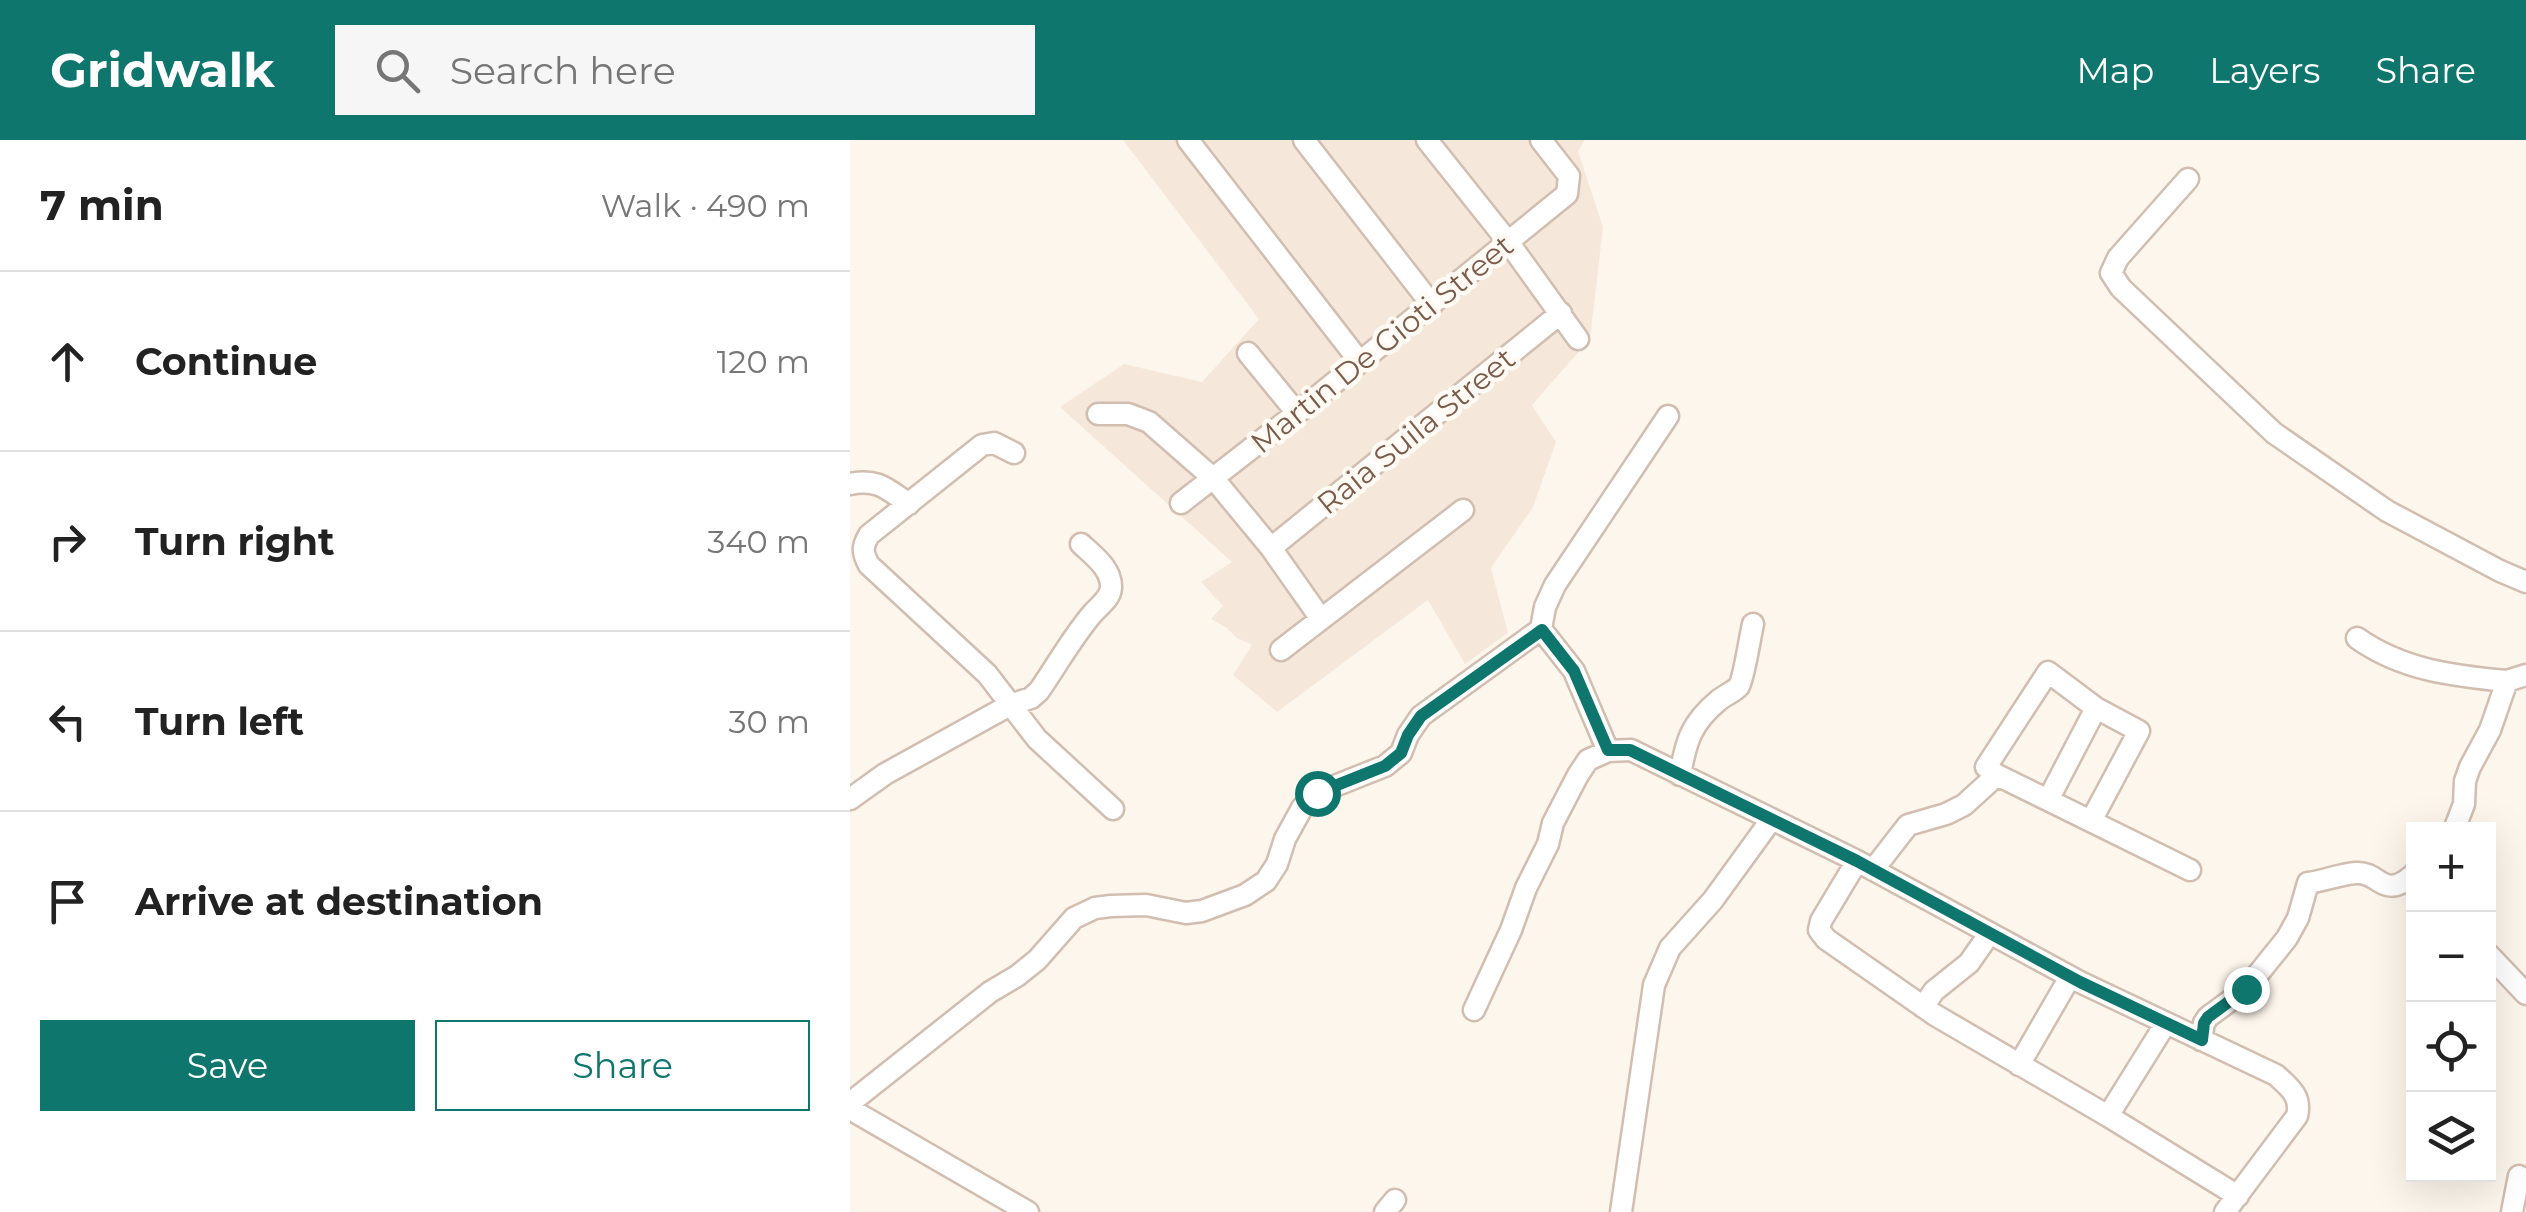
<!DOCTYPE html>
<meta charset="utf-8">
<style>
body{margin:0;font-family:Montserrat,sans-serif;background:#f6f6f6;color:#222}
.controls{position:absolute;right:30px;bottom:30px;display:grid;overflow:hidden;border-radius:0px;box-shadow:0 10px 40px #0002}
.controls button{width:90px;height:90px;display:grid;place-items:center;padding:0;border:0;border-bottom:2px solid #e0e0e0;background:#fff;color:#222;font:50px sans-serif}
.stop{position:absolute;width:30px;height:30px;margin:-22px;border:8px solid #0f766e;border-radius:50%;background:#fff}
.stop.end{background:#0f766e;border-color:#fff;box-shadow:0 2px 10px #0008}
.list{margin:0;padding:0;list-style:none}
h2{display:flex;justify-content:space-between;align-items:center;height:130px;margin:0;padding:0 40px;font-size:42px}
h2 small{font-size:32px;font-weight:400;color:#767676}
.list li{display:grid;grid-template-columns:65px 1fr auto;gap:30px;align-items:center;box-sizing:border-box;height:180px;padding:0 40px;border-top:2px solid #e0e0e0}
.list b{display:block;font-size:38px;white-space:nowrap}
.list em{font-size:32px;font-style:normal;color:#767676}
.actions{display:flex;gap:20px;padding:30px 40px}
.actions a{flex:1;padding:22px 0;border:2px solid #0f766e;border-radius:0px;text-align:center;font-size:35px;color:#0f766e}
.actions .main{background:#0f766e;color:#fff}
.icon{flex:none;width:55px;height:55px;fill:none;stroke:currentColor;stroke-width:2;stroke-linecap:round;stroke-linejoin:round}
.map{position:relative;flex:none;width:1676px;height:1072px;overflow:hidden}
header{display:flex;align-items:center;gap:60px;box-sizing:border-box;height:140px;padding:0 50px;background:#0f766e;color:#fff}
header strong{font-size:48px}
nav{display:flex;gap:55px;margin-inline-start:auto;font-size:35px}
.search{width:700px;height:90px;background:#f6f6f6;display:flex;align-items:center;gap:25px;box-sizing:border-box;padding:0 35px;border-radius:0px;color:#767676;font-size:38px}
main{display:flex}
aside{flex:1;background:#fff}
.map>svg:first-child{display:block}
</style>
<header>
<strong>Gridwalk</strong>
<div class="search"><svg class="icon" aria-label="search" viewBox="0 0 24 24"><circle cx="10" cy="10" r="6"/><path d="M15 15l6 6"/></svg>Search here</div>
<nav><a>Map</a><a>Layers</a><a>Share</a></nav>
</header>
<main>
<aside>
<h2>7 min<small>Walk · 490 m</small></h2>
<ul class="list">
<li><svg class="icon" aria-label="ahead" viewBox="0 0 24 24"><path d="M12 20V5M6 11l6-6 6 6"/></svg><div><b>Continue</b></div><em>120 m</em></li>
<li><svg class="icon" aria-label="right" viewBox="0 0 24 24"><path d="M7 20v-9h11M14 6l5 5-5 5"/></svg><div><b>Turn right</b></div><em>340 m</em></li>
<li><svg class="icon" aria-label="left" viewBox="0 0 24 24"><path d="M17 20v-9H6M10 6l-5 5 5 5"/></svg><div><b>Turn left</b></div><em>30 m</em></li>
<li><svg class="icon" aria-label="arrive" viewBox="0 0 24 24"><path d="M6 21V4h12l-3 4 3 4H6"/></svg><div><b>Arrive at destination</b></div></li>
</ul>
<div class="actions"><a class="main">Save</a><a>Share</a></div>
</aside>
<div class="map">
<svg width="1676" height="1072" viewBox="0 0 1676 1072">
<rect width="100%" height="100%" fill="#fdf6ec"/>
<path fill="#f5e8da" d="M 273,0 L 735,0 L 728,11 L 753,87 L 740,199 L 682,265 L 706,302 L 683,367 L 641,428 L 658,493 L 615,524 L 578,460 L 427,572 L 383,535 L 402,505 L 387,498 L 377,488 L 361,479 L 373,466 L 351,442 L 382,422 L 210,267 L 274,224 L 352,242 L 409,179 Z"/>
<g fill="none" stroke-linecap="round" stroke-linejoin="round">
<defs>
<path id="minor" d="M 338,0 L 510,222
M 454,0 L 582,165
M 577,0 L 659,103 L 728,199
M 1338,39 L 1268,118 L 1261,133 L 1271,148 L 1424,293 L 1537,371 L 1650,431 L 1676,442
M 398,213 L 447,273
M 248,274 L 278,274 L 299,282 L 364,339 L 421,408 L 471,479
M 164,313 L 144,303 L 132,305 L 19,395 C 12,407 12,412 19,425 L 137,534 L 187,599 L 263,669
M 0,344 C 28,338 37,349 59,364
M 331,363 L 447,273 L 717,54 L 719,36 L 691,0
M 421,408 L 711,173
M 1507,498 C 1552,530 1603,536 1657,541
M 431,510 L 613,370
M 758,611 L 724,531 L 691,489 L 695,467 L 705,445 L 818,276
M 830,635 C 836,601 841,583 869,560 C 875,555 884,552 889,546 C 894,538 900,497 903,484
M 1147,635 L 1136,627 L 1198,532 L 1246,568
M 0,659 L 35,634 L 160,565 L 181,558 L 189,551 C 207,525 223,496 243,473 C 250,465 260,459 261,448 C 262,429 244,416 231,404
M 1198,660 L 1246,568 L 1289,591 L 1241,681
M 1604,690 L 1614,664 L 1615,641 L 1620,627 L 1640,590 L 1657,541 L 1676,535
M 1007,721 L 971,781 L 969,790 L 976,799 L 1085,875 L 1258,976 L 1388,1056
M 1023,730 L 1058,685 L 1096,674 L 1114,665 L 1147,635 L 1340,730
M 1638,814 L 1676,854
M 1073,867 L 1084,851 L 1119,823 L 1140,793
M 624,870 L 661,790 L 676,748 L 698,704 L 703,683 L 728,635 L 738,620 L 758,611 L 781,610 L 1007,721 L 1230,842 L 1426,935 C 1439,947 1452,956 1447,976 L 1375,1072
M 1351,900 L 1354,883 L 1358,877 L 1396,849 L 1437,798 L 1448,778 L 1458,743 C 1474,741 1490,734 1506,733 C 1530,731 1533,762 1564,734
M 1169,925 L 1220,837
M 0,963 L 140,852 L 167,836 L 187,820 L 224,778 L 245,768 L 261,766 L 296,765 L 336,773 L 352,771 L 395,755 L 416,741 L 427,724 L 435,699 L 452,668 L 467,653 L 535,626 L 551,613 L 558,595 L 571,576 L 691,489
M 0,969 L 178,1072
M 1258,976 L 1316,883
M 535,1072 L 545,1060
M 771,1072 L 804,845 L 820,808 L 863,760 L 921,680
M 1662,1072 L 1669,1036"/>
</defs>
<use href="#minor" stroke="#d1beb0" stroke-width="25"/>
<use href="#minor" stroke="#fff" stroke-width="20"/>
</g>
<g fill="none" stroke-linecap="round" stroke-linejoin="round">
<path stroke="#0f766e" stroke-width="12" d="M 467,653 L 535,626 L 551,613 L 558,595 L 571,576 L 692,490 L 724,531 L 758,610 L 780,610 L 1007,721 L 1230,842 L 1352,900 L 1354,883 L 1358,877 L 1396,849"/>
</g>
<g text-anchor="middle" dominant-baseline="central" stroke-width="9" stroke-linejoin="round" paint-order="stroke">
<g font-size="30" fill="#7a5c4d" stroke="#fffaf3">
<text transform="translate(532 204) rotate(-39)">Martin De Gioti Street</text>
<text transform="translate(566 291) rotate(-39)">Raia Suila Street</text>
</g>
</g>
</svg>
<div class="controls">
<button>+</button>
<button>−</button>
<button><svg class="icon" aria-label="locate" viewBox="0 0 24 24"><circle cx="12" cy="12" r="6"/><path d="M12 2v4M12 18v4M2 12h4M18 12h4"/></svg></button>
<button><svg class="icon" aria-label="layers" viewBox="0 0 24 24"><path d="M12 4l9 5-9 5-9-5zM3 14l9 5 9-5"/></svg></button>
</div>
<div class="stop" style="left:467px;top:653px"></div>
<div class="stop end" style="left:1396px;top:849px"></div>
</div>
</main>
